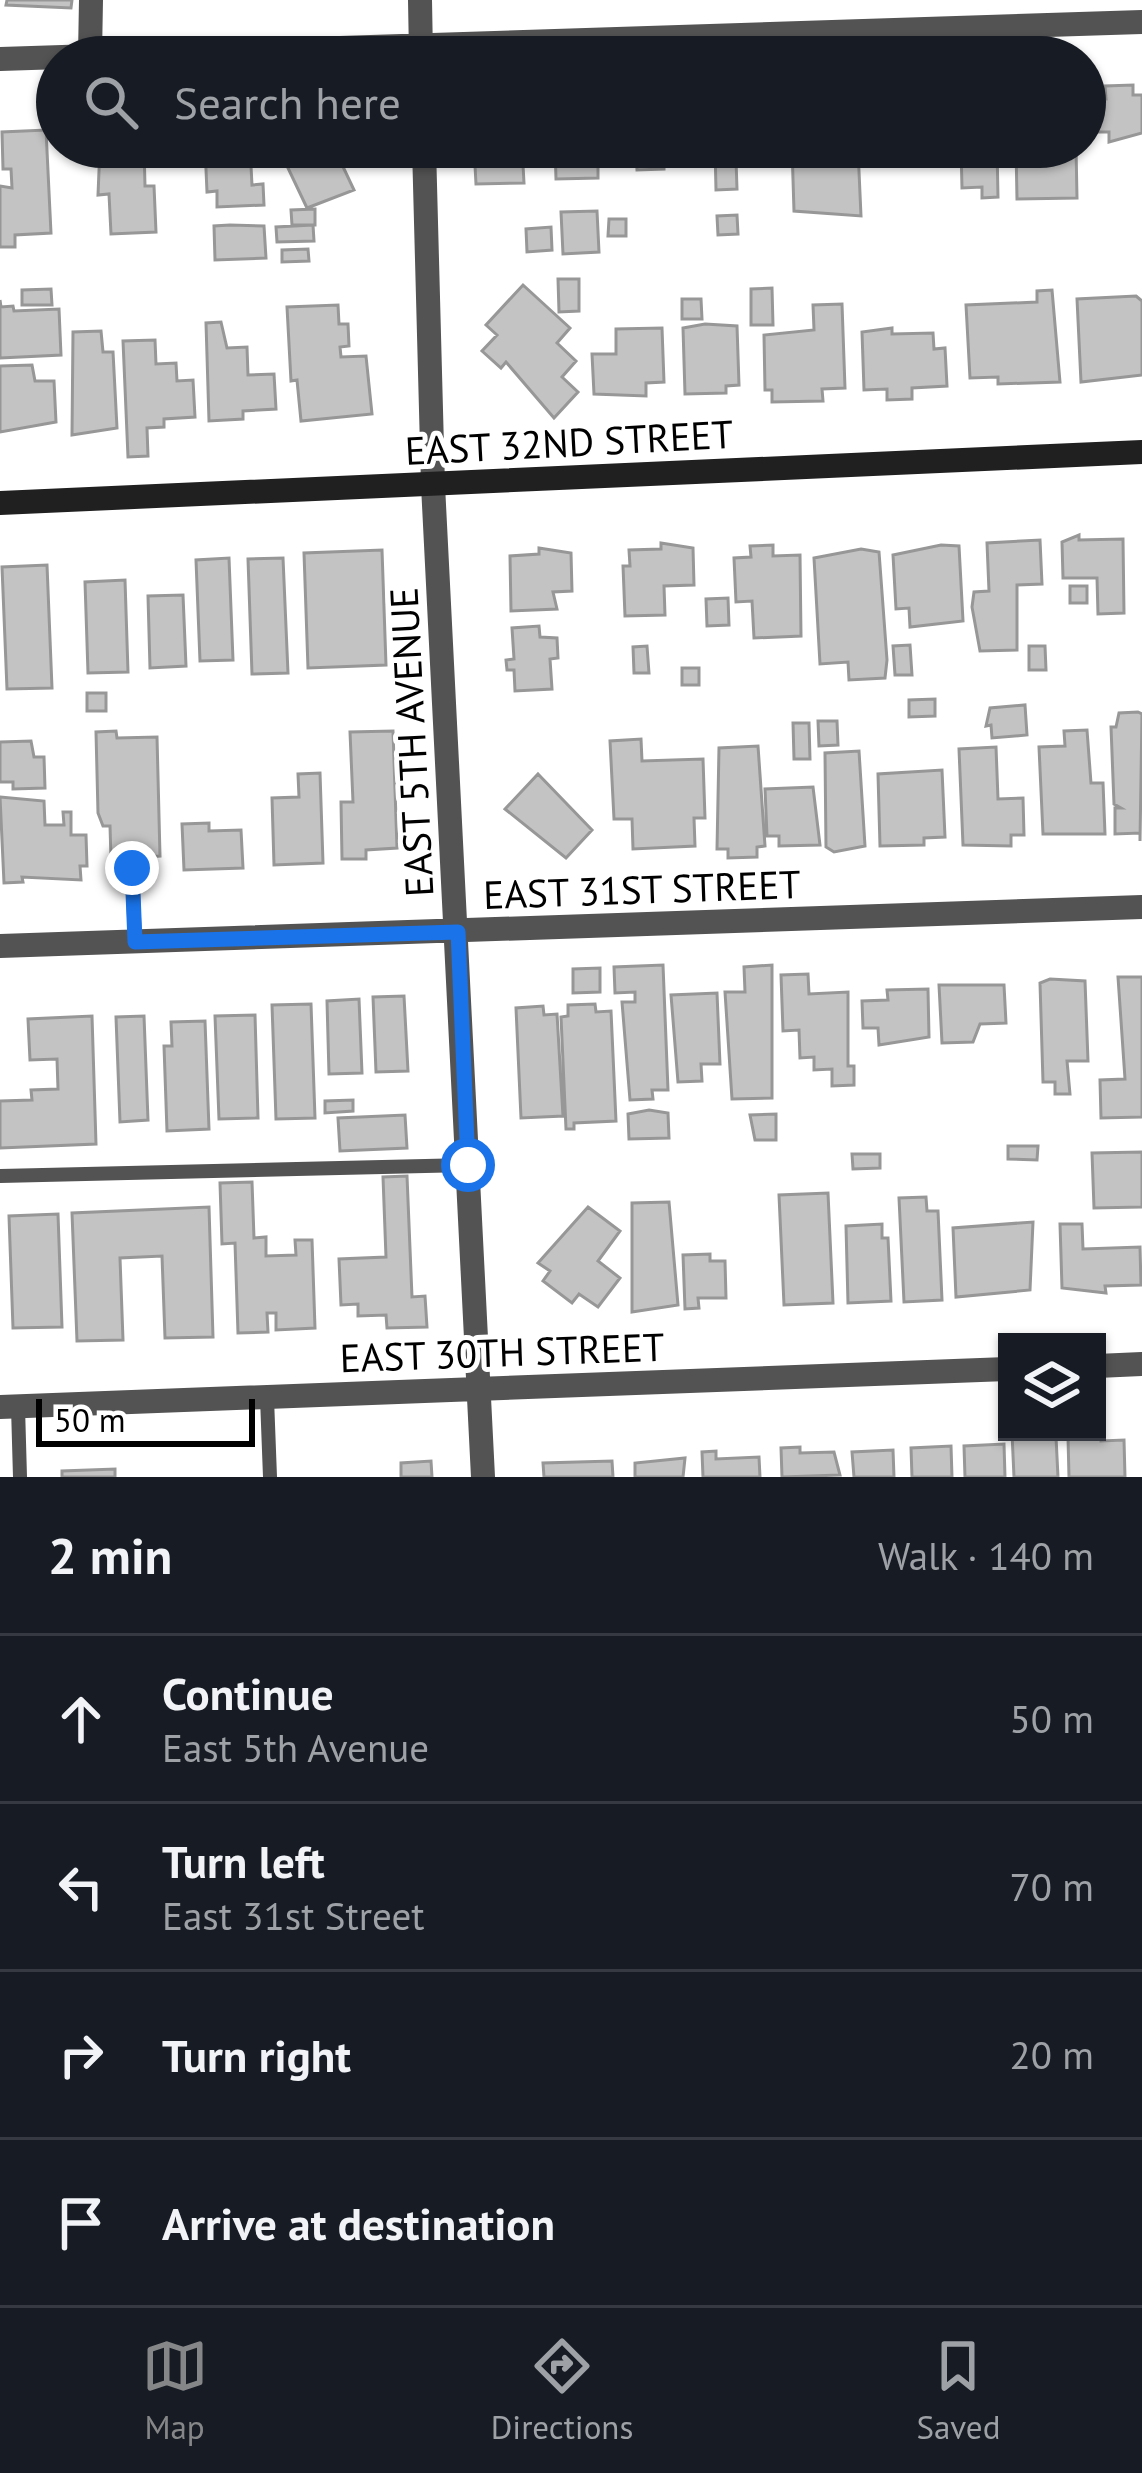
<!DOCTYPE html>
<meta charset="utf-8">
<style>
body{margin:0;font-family:"PT Sans",sans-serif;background:#20242c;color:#f1f3f6}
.controls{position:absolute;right:36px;bottom:36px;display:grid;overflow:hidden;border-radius:0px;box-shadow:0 3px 9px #0004}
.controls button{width:108px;height:108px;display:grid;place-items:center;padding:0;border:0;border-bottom:3px solid #363941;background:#171b24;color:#f1f3f6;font:60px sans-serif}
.scale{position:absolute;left:36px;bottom:30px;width:219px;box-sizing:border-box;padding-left:12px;border:6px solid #000;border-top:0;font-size:33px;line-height:42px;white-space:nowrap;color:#000;-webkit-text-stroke:9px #fff;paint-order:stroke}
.stop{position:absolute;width:36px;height:36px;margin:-27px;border:9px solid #1a73e8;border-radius:50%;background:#fff}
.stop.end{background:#1a73e8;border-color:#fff;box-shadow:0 3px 12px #0008}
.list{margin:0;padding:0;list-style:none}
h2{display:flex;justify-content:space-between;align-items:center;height:156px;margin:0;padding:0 48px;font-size:51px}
h2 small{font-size:39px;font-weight:400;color:#9ea1a6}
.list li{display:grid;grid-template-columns:78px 1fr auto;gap:36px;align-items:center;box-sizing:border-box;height:168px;padding:0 48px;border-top:3px solid #363941}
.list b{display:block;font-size:45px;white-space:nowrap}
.list p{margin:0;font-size:39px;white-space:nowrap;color:#9ea1a6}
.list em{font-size:39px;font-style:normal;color:#9ea1a6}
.icon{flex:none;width:66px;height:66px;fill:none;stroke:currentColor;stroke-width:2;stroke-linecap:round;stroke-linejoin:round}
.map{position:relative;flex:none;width:1142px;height:1477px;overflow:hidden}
.search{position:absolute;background:#171b24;box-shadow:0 3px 9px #0004;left:36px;right:36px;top:36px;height:132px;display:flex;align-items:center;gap:30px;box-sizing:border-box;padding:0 42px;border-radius:66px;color:#9ea1a6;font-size:45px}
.sheet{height:828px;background:#171b24}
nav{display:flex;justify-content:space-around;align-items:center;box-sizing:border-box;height:168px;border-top:3px solid #363941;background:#171b24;font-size:33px;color:#9ea1a6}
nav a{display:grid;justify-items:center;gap:6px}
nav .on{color:#858687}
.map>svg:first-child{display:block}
</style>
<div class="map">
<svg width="1142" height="1477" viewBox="0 0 1142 1477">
<rect width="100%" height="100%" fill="#fff"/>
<path fill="#c3c3c3" stroke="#979797" stroke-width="3" d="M 7,0 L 72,0 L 71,8 L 6,5 Z
M 1133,85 L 1133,95 L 1142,95 L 1142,133 L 1109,142 L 1109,132 L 1096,132 L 1095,99 L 1106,99 L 1105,86 Z
M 46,130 L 51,233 L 15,235 L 15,247 L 0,247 L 0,186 L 12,188 L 11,169 L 3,169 L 2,132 Z
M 100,147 L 144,147 L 145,186 L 154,186 L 156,232 L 111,234 L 109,194 L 98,195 Z
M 205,147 L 250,147 L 252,185 L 263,184 L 264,205 L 217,207 L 217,191 L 207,192 Z
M 278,147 L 343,147 L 337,154 L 354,190 L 307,208 Z
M 474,147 L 522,147 L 524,183 L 476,184 Z
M 555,147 L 623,147 L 624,159 L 598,160 L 598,178 L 556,179 Z
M 636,147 L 703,147 L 703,154 L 664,156 L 664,169 L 637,170 Z
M 715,147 L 782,147 L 782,152 L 736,160 L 737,189 L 716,190 Z
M 792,147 L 879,147 L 858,149 L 861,216 L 794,211 Z
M 903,147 L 940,147 L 940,157 L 904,158 Z
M 961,147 L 997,147 L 998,197 L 982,198 L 982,187 L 962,188 Z
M 1016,147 L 1076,147 L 1077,198 L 1017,199 Z
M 315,209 L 315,225 L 292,225 L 291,210 Z
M 597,211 L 599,252 L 563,254 L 561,212 Z
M 737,215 L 738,234 L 718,235 L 717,216 Z
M 609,219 L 626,219 L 626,236 L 608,236 Z
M 230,225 L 264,226 L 266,258 L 215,260 L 214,226 Z
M 313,225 L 314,241 L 277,242 L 276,227 Z
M 551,227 L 552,250 L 527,252 L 526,229 Z
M 308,249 L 309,261 L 282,262 L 282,250 Z
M 558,279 L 579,279 L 579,311 L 559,312 Z
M 523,285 L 570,328 L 557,343 L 576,361 L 562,377 L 578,392 L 554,418 L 506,362 L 501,368 L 482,351 L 497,335 L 486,325 Z
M 772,288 L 773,325 L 751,325 L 751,289 Z
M 51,289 L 52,305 L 22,305 L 22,290 Z
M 1052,290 L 1060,382 L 998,384 L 998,377 L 970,378 L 966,305 L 1037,302 L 1037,291 Z
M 1136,296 L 1142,301 L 1142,375 L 1081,382 L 1077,299 Z
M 682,299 L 701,299 L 702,319 L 682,319 Z
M 0,300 L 1,307 L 13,306 L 14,311 L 59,309 L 61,355 L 0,358 Z
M 842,304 L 845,388 L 822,389 L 823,401 L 772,402 L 772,390 L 765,390 L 764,335 L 814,330 L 813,305 Z
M 338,305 L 339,324 L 348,324 L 349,346 L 340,347 L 341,357 L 366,356 L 372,414 L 301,421 L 297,380 L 291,381 L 287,307 Z
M 221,322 L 227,348 L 247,347 L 248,375 L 274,374 L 276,409 L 243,411 L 243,419 L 209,421 L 206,323 Z
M 705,324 L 737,326 L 739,385 L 726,386 L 726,393 L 685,394 L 683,328 Z
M 662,328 L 664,382 L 646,383 L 646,396 L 594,394 L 592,354 L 616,354 L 616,329 Z
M 892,328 L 892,334 L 933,333 L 934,349 L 945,348 L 947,386 L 912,388 L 912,399 L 887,400 L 887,389 L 864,390 L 862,332 Z
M 101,331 L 103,352 L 113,352 L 117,428 L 72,435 L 73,332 Z
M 155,340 L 156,364 L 176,363 L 177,381 L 193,380 L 195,417 L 164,419 L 164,427 L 147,428 L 148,456 L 128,457 L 123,341 Z
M 32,365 L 35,381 L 54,381 L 56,422 L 0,432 L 0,366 Z
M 1079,535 L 1079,540 L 1123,539 L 1124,613 L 1098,614 L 1097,578 L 1063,578 L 1062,542 Z
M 1040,540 L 1042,584 L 1017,585 L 1017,650 L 980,651 L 972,607 L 974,592 L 989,591 L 987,543 Z
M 661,543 L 693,548 L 694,585 L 664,586 L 665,615 L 625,616 L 623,566 L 630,566 L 629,550 L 661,549 Z
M 773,545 L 773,556 L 800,555 L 801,636 L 754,638 L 752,601 L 736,602 L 734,558 L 751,557 L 750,546 Z
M 941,545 L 959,546 L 963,621 L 910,627 L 909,608 L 896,609 L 893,555 Z
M 539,548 L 571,553 L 572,591 L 553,592 L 557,609 L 511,611 L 510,556 L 539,554 Z
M 861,549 L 879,552 L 887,660 L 885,678 L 849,680 L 848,662 L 820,664 L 814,558 Z
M 382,550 L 386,665 L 308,668 L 304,553 Z
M 229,558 L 233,660 L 200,661 L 196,560 Z
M 283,558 L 288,673 L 252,674 L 248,559 Z
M 47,565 L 52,688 L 7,689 L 2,567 Z
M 125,580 L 128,672 L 88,673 L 85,582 Z
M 1070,586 L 1087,586 L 1087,603 L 1070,603 Z
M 183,595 L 186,666 L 150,668 L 148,596 Z
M 728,598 L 729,625 L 707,626 L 706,599 Z
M 539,626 L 540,637 L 557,638 L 558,658 L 550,659 L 552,689 L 515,691 L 514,670 L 507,670 L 506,660 L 514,659 L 512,628 Z
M 910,645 L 912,675 L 895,675 L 893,646 Z
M 647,646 L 649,673 L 634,673 L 633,647 Z
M 1029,646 L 1045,646 L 1046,670 L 1029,670 Z
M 682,668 L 699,668 L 699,685 L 682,685 Z
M 87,693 L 106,693 L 106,711 L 87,711 Z
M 935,699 L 935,716 L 909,717 L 909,700 Z
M 1025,705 L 1027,735 L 992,738 L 991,725 L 986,726 L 990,708 Z
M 1138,712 L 1142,714 L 1140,841 L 1140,833 L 1115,834 L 1115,808 L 1121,808 L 1114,804 L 1111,727 L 1116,727 L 1119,713 Z
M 818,721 L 837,721 L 838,745 L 819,746 Z
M 793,723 L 809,723 L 810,759 L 794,759 Z
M 1087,730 L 1091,783 L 1103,783 L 1105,834 L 1043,834 L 1039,747 L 1065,746 L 1064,731 Z
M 116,731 L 117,738 L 157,737 L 160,856 L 111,859 L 110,826 L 103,826 L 98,813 L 96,732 Z
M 393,731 L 397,848 L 366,850 L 366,859 L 342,859 L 341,802 L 353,802 L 350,732 Z
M 641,739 L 642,761 L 703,759 L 705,818 L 694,818 L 695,846 L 633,849 L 632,819 L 614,819 L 610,741 Z
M 31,741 L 34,757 L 44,757 L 45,788 L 13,789 L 13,782 L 0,782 L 0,742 Z
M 758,746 L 765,846 L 757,847 L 757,857 L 728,858 L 728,849 L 717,849 L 719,748 Z
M 996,747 L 998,799 L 1023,798 L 1024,835 L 1011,835 L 1011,846 L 963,845 L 959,749 Z
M 859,751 L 865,846 L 834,852 L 826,847 L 825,753 Z
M 942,770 L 945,837 L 924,838 L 924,845 L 880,846 L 878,774 Z
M 320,773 L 323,863 L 274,865 L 272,798 L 299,797 L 298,774 Z
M 538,774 L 592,830 L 566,858 L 505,809 Z
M 813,787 L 820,845 L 779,846 L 779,836 L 767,836 L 765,789 Z
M 0,797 L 44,801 L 45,825 L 64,825 L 63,812 L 71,812 L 71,835 L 86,835 L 87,866 L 80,866 L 81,880 L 22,877 L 23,882 L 4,883 Z
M 209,823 L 209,831 L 241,830 L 243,868 L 184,870 L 182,824 Z
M 663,965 L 668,1090 L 652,1090 L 653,1099 L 630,1100 L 622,1002 L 635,1002 L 635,992 L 615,993 L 614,967 Z
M 772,965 L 772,1098 L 732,1099 L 725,992 L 745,992 L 744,967 Z
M 600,968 L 600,992 L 573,993 L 573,969 Z
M 808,974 L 809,994 L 848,992 L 848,1066 L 854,1066 L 854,1085 L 832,1086 L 832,1069 L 814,1070 L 814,1057 L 800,1058 L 799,1030 L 783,1031 L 781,975 Z
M 1118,977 L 1142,977 L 1142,1117 L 1101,1118 L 1100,1080 L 1125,1079 Z
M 1050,979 L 1085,981 L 1088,1061 L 1067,1061 L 1070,1094 L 1055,1094 L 1055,1082 L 1043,1082 L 1040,983 Z
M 939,985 L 1004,985 L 1006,1023 L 980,1024 L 973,1042 L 942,1043 Z
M 928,989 L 929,1037 L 879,1045 L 878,1028 L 863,1028 L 862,1001 L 888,1000 L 887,990 Z
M 717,993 L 720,1064 L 701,1064 L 702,1081 L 678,1082 L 671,995 Z
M 404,996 L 408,1071 L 376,1072 L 373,997 Z
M 359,999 L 362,1073 L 329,1074 L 327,1001 Z
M 311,1004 L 315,1118 L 276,1119 L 272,1005 Z
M 595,1004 L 596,1012 L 611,1011 L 616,1121 L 574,1123 L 574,1129 L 566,1129 L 561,1017 L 568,1016 L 568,1005 Z
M 543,1006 L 544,1015 L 557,1014 L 563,1116 L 521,1118 L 516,1008 Z
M 255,1015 L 258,1118 L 219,1119 L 215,1016 Z
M 92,1016 L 96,1144 L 0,1148 L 0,1101 L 32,1100 L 31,1090 L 58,1089 L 57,1059 L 30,1060 L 28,1019 Z
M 144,1016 L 148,1120 L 120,1122 L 116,1017 Z
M 205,1021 L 209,1129 L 167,1131 L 164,1046 L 172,1046 L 171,1022 Z
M 353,1100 L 353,1111 L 325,1113 L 325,1101 Z
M 649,1110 L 668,1113 L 669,1138 L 629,1139 L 628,1114 Z
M 776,1114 L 776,1140 L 755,1140 L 750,1115 Z
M 405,1115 L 407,1148 L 340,1151 L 338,1118 Z
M 1008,1146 L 1038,1146 L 1037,1160 L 1008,1159 Z
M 1142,1152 L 1142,1207 L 1094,1208 L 1092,1153 Z
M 852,1154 L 880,1154 L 880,1168 L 853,1169 Z
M 407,1176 L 412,1297 L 425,1296 L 427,1327 L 387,1328 L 386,1315 L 358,1316 L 358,1304 L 341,1305 L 339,1259 L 386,1257 L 383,1177 Z
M 252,1182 L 254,1238 L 266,1237 L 266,1256 L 296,1255 L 295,1240 L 312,1240 L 315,1328 L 276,1330 L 276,1313 L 267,1313 L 268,1332 L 238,1333 L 235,1243 L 222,1244 L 220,1183 Z
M 828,1193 L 833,1303 L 784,1305 L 779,1195 Z
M 926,1197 L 927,1211 L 938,1211 L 942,1300 L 904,1302 L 899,1198 Z
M 669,1202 L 678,1305 L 632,1312 L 632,1203 Z
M 209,1207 L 213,1337 L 165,1338 L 162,1256 L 120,1258 L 123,1340 L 77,1341 L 72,1213 Z
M 588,1207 L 620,1231 L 598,1261 L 620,1278 L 598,1307 L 579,1294 L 572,1303 L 543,1281 L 550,1271 L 538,1263 Z
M 58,1214 L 62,1327 L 13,1328 L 9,1216 Z
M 1033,1222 L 1030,1290 L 956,1297 L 953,1228 Z
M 882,1224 L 882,1238 L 888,1238 L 891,1301 L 848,1303 L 846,1226 Z
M 1060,1224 L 1082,1224 L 1083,1249 L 1140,1247 L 1141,1285 L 1105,1286 L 1106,1293 L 1062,1288 Z
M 710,1254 L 710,1261 L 725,1261 L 726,1298 L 698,1298 L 699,1308 L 685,1309 L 683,1255 Z
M 1012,1433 L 1056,1437 L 1058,1477 L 1014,1477 Z
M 1101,1436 L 1101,1441 L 1124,1440 L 1125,1477 L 1069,1477 L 1068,1437 Z
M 1004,1444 L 1005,1477 L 965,1477 L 964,1446 Z
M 951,1446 L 952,1477 L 912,1477 L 911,1448 Z
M 800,1447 L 800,1453 L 834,1452 L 840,1475 L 782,1477 L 781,1448 Z
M 893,1450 L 894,1477 L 854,1477 L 852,1452 Z
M 716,1451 L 716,1459 L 759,1457 L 760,1477 L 703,1477 L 702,1452 Z
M 685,1458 L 683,1477 L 635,1477 L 635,1463 Z
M 431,1461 L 432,1477 L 401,1477 L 401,1463 Z
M 612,1461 L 613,1477 L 544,1477 L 543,1463 Z
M 115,1469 L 115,1477 L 62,1477 L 62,1471 Z"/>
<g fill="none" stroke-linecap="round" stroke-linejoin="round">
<path stroke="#535353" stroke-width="14" d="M 132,868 L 135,942
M 0,1176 L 468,1165
M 267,1398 L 270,1477
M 18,1407 L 20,1477"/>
<path stroke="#535353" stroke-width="24" d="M 420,0 L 421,55
M 90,55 L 91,0
M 0,59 L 1142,22
M 424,147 L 433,485 L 483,1477
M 0,946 L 1142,907
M 1097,1366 L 1142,1364
M 0,1407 L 1007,1369"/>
<path stroke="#202020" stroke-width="24" d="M 0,503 L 1142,452"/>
</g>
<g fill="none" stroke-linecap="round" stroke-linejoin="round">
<path stroke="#1a73e8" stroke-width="15" d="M 132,868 L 135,942 L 458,932 L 468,1165"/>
</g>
<g text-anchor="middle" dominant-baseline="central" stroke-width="10" stroke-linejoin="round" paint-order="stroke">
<g font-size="39" fill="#000" stroke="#fff">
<text transform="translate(569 442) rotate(-3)">EAST 32ND STREET</text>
<text transform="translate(411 742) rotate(-93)">EAST 5TH AVENUE</text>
<text transform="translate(642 889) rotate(-2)">EAST 31ST STREET</text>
<text transform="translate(502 1352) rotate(-2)">EAST 30TH STREET</text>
</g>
</g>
</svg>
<div class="controls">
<button><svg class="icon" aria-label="layers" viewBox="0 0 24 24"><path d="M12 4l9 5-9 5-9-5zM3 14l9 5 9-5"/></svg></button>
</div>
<div class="scale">50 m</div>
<div class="stop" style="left:468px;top:1165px"></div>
<div class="stop end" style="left:132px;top:868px"></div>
<div class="search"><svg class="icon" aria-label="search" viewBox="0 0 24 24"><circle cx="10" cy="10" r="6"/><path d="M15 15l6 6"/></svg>Search here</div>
</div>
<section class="sheet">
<h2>2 min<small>Walk · 140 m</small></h2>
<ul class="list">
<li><svg class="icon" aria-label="ahead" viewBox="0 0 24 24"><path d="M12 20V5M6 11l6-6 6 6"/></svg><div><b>Continue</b><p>East 5th Avenue</p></div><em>50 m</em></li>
<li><svg class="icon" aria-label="left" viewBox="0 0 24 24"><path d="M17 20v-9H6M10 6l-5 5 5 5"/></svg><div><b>Turn left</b><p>East 31st Street</p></div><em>70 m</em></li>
<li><svg class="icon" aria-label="right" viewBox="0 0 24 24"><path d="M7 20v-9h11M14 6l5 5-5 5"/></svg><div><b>Turn right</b></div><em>20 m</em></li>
<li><svg class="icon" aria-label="arrive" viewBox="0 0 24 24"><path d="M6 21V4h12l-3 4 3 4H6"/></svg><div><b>Arrive at destination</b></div></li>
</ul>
</section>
<nav>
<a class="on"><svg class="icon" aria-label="map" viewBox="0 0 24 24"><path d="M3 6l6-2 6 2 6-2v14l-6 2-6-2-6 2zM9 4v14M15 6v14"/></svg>Map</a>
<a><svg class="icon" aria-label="directions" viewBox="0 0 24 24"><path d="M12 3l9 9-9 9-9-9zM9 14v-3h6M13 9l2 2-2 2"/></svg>Directions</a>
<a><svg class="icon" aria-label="saved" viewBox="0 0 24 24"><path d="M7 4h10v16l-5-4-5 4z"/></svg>Saved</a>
</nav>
